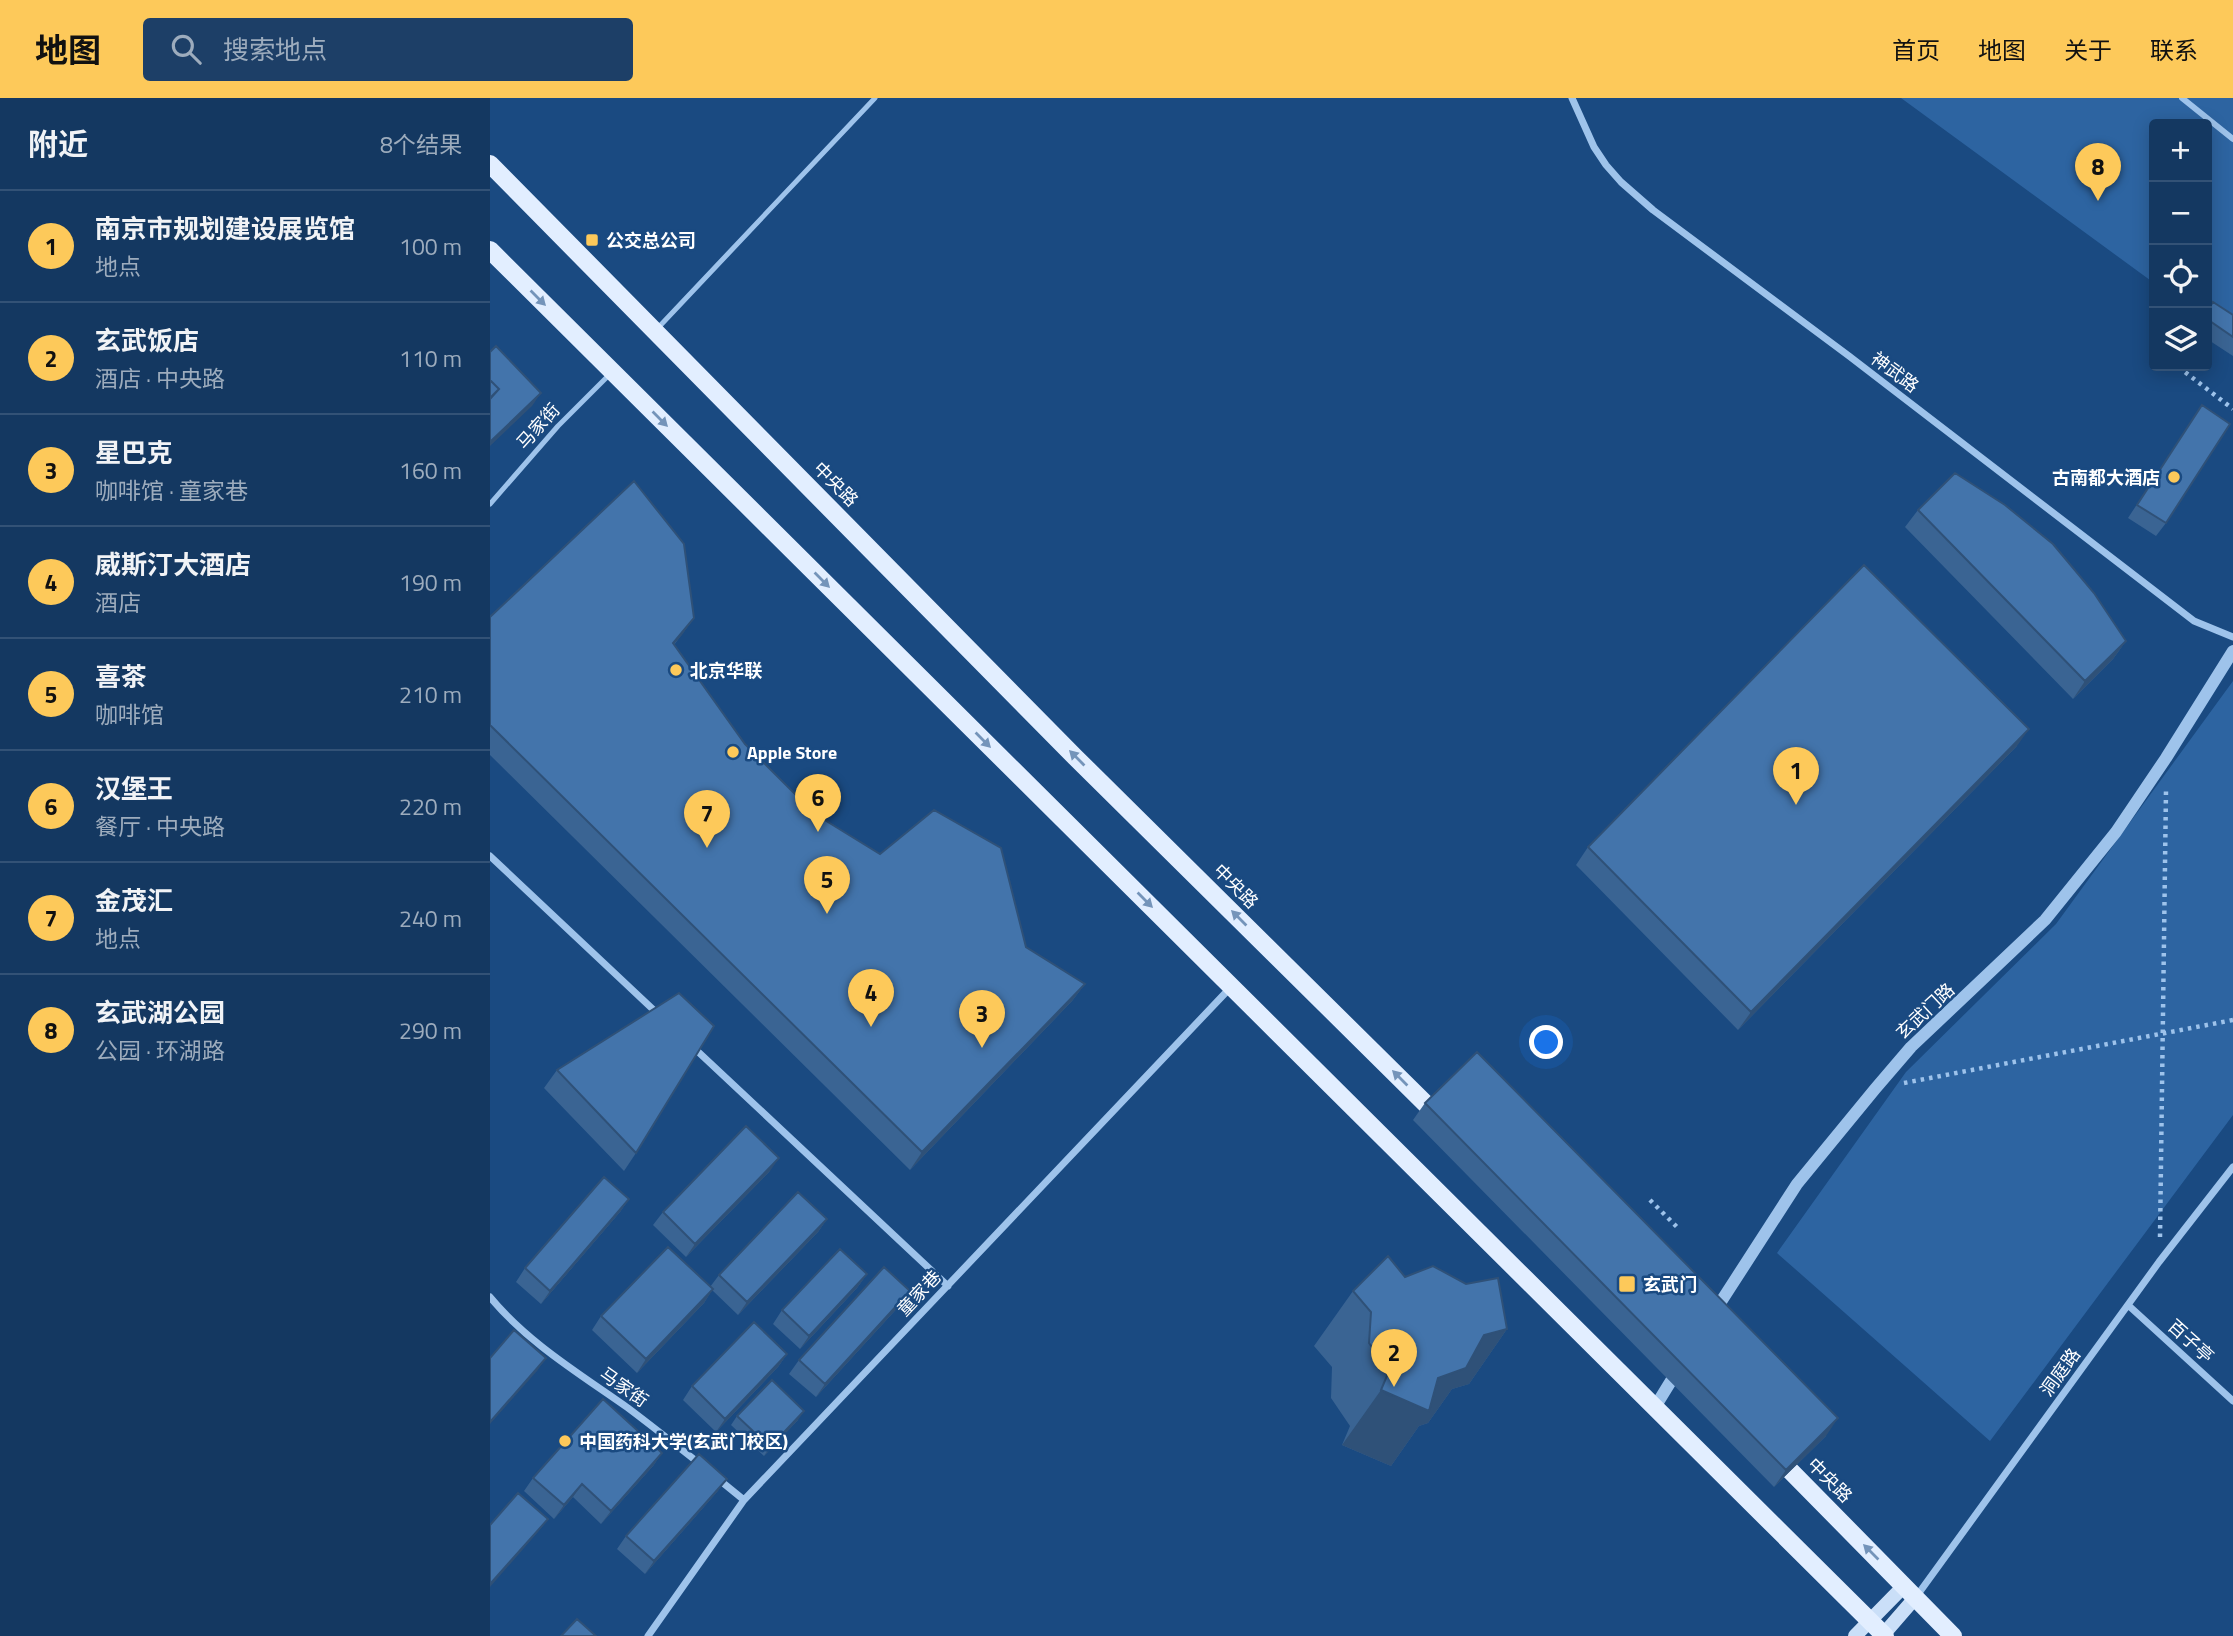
<!DOCTYPE html>
<html lang="zh">
<meta charset="utf-8">
<style>
body{margin:0;font-family:"Titillium Web","Noto Sans SC",sans-serif;background:#1d3f67;color:#f1f3f6}
.controls{position:absolute;right:21px;top:21px;display:grid;overflow:hidden;border-radius:7px;box-shadow:0 4px 18px #0003}
.controls button{width:63px;height:63px;display:grid;place-items:center;padding:0;border:0;border-bottom:2px solid #335276;background:#143861;color:#f1f3f6;font:35px sans-serif}
.you{position:absolute;left:1057px;top:945px;width:24px;height:24px;margin:-18px;border:5px solid #fff;border-radius:50%;background:#1a73e8;box-shadow:0 0 0 10px #1a73e833}
.badge{display:grid;place-items:center;width:46px;height:46px;border-radius:50%;background:#fdc95a;color:#111;font-size:23px;font-weight:700}
.pin{position:absolute;translate:-50% -58px;filter:drop-shadow(0 2px 4px #0008)}
.pin::after{content:'';position:absolute;top:37px;width:24px;height:21px;background:inherit;clip-path:polygon(0 0,100% 0,50% 100%)}
.list{margin:0;padding:0;list-style:none}
h2{display:flex;justify-content:space-between;align-items:center;height:91px;margin:0;padding:0 28px;font-size:30px}
h2 small{font-size:23px;font-weight:400;color:#9dacbd}
.list li{display:grid;grid-template-columns:46px 1fr auto;gap:21px;align-items:center;box-sizing:border-box;height:112px;padding:0 28px;border-top:2px solid #335276}
.list b{display:block;font-size:26px;white-space:nowrap}
.list p{margin:0;font-size:23px;white-space:nowrap;color:#9dacbd}
.list em{font-size:23px;font-style:normal;color:#9dacbd}
.icon{flex:none;width:38px;height:38px;fill:none;stroke:currentColor;stroke-width:2;stroke-linecap:round;stroke-linejoin:round}
.map{position:relative;flex:none;width:1743px;height:1538px;overflow:hidden}
header{display:flex;align-items:center;gap:42px;box-sizing:border-box;height:98px;padding:0 35px;background:#fdc95a;color:#111}
header strong{font-size:33px}
nav{display:flex;gap:38px;margin-inline-start:auto;font-size:24px}
.search{width:490px;height:63px;background:#1d3f67;display:flex;align-items:center;gap:18px;box-sizing:border-box;padding:0 24px;border-radius:7px;color:#9dacbd;font-size:26px}
main{display:flex}
aside{flex:1;background:#143861}
.map>svg:first-child{display:block}
</style>
<header>
<strong>地图</strong>
<div class="search"><svg class="icon" aria-label="search" viewBox="0 0 24 24"><circle cx="10" cy="10" r="6"/><path d="M15 15l6 6"/></svg>搜索地点</div>
<nav><a>首页</a><a>地图</a><a>关于</a><a>联系</a></nav>
</header>
<main>
<aside>
<h2>附近<small>8个结果</small></h2>
<ul class="list">
<li><span class="badge">1</span><div><b>南京市规划建设展览馆</b><p>地点</p></div><em>100 m</em></li>
<li><span class="badge">2</span><div><b>玄武饭店</b><p>酒店 · 中央路</p></div><em>110 m</em></li>
<li><span class="badge">3</span><div><b>星巴克</b><p>咖啡馆 · 童家巷</p></div><em>160 m</em></li>
<li><span class="badge">4</span><div><b>威斯汀大酒店</b><p>酒店</p></div><em>190 m</em></li>
<li><span class="badge">5</span><div><b>喜茶</b><p>咖啡馆</p></div><em>210 m</em></li>
<li><span class="badge">6</span><div><b>汉堡王</b><p>餐厅 · 中央路</p></div><em>220 m</em></li>
<li><span class="badge">7</span><div><b>金茂汇</b><p>地点</p></div><em>240 m</em></li>
<li><span class="badge">8</span><div><b>玄武湖公园</b><p>公园 · 环湖路</p></div><em>290 m</em></li>
</ul>
</aside>
<div class="map">
<svg width="1743" height="1538" viewBox="0 0 1743 1538">
<rect width="100%" height="100%" fill="#1a4a81"/>
<path fill="#2d64a1" d="M 1411,0 L 1743,0 L 1743,236 L 1717,219 L 1717,26 L 1664,26 L 1664,185 Z
M 1743,583 L 1743,1017 L 1500,1343 L 1287,1155 L 1416,974 L 1566,826 Z"/>
<g fill="none" stroke-linecap="round" stroke-linejoin="round">
<path stroke="#9ec3eb" stroke-width="4.5" stroke-dasharray="3.5 5" stroke-linecap="butt" d="M 1692,268 L 1691,271 L 1743,311
M 1414,985 L 1743,922
M 1160,1102 L 1190,1132
M 1670,1139 L 1676,692"/>
<path stroke="#9ec3eb" stroke-width="5" d="M 166,232 L 385,0
M 0,406 L 68,328 L 119,277"/>
<path stroke="#9ec3eb" stroke-width="6" d="M 1692,0 L 1743,41"/>
<path stroke="#9ec3eb" stroke-width="7" d="M 1082,0 L 1104,49 L 1116,67 L 1131,84 L 1163,112 L 1359,258 L 1704,523 L 1743,539
M 0,758 L 169,917
M 203,949 L 458,1188
M 0,1199 C 38,1245 90,1276 138,1310 C 162,1328 186,1347 210,1366
M 1638,1207 L 1743,1303
M 227,1380 L 254,1402
M 1426,1499 L 1669,1164 L 1743,1069
M 158,1538 L 254,1402 L 741,889"/>
<path stroke="#9ec3eb" stroke-width="12" d="M 1223,1216 L 1307,1086 L 1385,991 L 1421,949 L 1555,822 L 1626,734 L 1676,660 L 1743,553
M 1165,1309 L 1189,1270"/>
<path stroke="#cadff8" stroke-width="14" d="M 1365,1538 L 1414,1488
M 1392,1538 L 1425,1500"/>
<path stroke="#e2eeff" stroke-width="18" d="M 0,66 L 585,659 L 951,1021
M 0,152 L 1395,1538
M 1284,1356 L 1463,1538"/>
</g>
<path fill="#3a6493" d="M 1717,212 L 1743,217 L 1743,258 L 1717,241 Z
M 1712,307 L 1676,425 L 1666,438 L 1638,420 Z
M 1428,412 L 1636,543 L 1623,561 L 1583,601 L 1415,429 Z
M 0,519 L 204,520 L 184,547 L 255,646 L 325,716 L 595,886 L 582,903 L 420,1072 L 0,657 Z
M 1527,648 L 1248,932 L 1086,767 L 1098,749 Z
M 67,972 L 146,1055 L 134,1073 L 54,990 Z
M 935,1005 L 1336,1338 L 1284,1389 L 923,1022 Z
M 280,1073 L 196,1159 L 163,1127 L 173,1114 Z
M 139,1101 L 130,1114 L 51,1206 L 26,1184 L 35,1170 Z
M 337,1121 L 328,1134 L 248,1217 L 222,1192 L 214,1205 L 147,1275 L 102,1232 L 111,1218 L 220,1189 L 229,1177 Z
M 377,1176 L 367,1190 L 310,1251 L 283,1226 L 292,1212 Z
M 915,1179 L 1017,1231 L 979,1286 L 962,1291 L 938,1325 L 929,1328 L 901,1368 L 852,1347 L 860,1328 L 841,1300 L 842,1269 L 824,1248 L 863,1193 Z
M 411,1206 L 326,1299 L 299,1276 L 309,1262 Z
M 297,1256 L 288,1269 L 226,1334 L 193,1302 L 202,1288 Z
M 247,1318 L 308,1322 L 274,1358 L 241,1327 Z
M 172,1355 L 163,1368 L 111,1426 L 83,1399 L 64,1421 L 34,1393 L 43,1380 Z
M 237,1381 L 227,1394 L 155,1476 L 127,1451 L 136,1438 Z"/>
<path fill="#2f5178" d="M 51,295 L 42,308 L 0,348 L 0,344 Z
M 204,520 L 192,537 L 170,562 L 183,545 Z
M 1636,543 L 1623,561 L 1583,601 L 1595,583 Z
M 1539,631 L 1527,648 L 1248,932 L 1261,914 Z
M 595,886 L 582,903 L 420,1072 L 432,1054 Z
M 289,1060 L 280,1073 L 196,1159 L 205,1146 Z
M 139,1101 L 130,1114 L 51,1206 L 60,1193 Z
M 337,1121 L 328,1134 L 248,1217 L 257,1204 Z
M 377,1176 L 367,1190 L 310,1251 L 319,1238 Z
M 223,1191 L 214,1205 L 147,1275 L 156,1261 Z
M 420,1193 L 411,1206 L 326,1299 L 335,1286 Z
M 1017,1231 L 979,1286 L 962,1291 L 938,1325 L 929,1328 L 901,1368 L 852,1347 L 891,1292 L 948,1280 L 994,1237 Z
M 297,1256 L 288,1269 L 226,1334 L 235,1321 Z
M 56,1260 L 47,1273 L 0,1326 L 0,1324 Z
M 314,1313 L 308,1322 L 274,1358 L 280,1349 Z
M 1348,1320 L 1336,1338 L 1284,1389 L 1296,1372 Z
M 172,1355 L 163,1368 L 111,1426 L 121,1413 Z
M 237,1381 L 227,1394 L 155,1476 L 164,1463 Z
M 92,1386 L 83,1399 L 64,1421 L 74,1407 Z
M 58,1421 L 48,1434 L 0,1489 L 0,1486 Z"/>
<path fill="#4374ab" stroke="#2f5178" stroke-width="2" d="M 1723,204 L 1743,217 L 1743,239 L 1717,221 L 1717,213 Z
M 6,248 L 51,295 L 0,344 L 0,301 L 9,291 L 0,282 L 0,254 Z
M 0,282 L 9,291 L 0,300 Z
M 1712,307 L 1740,326 L 1676,425 L 1647,407 Z
M 1465,375 L 1515,407 L 1563,446 L 1604,495 L 1636,543 L 1595,583 L 1428,412 Z
M 144,383 L 194,446 L 204,520 L 183,545 L 255,646 L 325,716 L 390,756 L 444,712 L 511,750 L 536,849 L 595,886 L 432,1054 L 0,627 L 0,519 Z
M 1374,467 L 1539,631 L 1261,914 L 1098,749 Z
M 189,895 L 224,928 L 146,1055 L 67,972 Z
M 987,954 L 1348,1320 L 1296,1372 L 935,1005 Z
M 256,1028 L 289,1060 L 205,1146 L 173,1114 Z
M 114,1079 L 139,1101 L 60,1193 L 35,1170 Z
M 308,1094 L 337,1121 L 257,1204 L 229,1177 Z
M 178,1149 L 223,1191 L 156,1261 L 111,1218 Z
M 350,1151 L 377,1176 L 319,1238 L 292,1212 Z
M 898,1158 L 915,1179 L 943,1168 L 976,1186 L 1008,1180 L 1017,1231 L 994,1237 L 976,1270 L 948,1280 L 939,1313 L 891,1292 L 899,1273 L 879,1245 L 881,1214 L 863,1193 Z
M 394,1169 L 420,1193 L 335,1286 L 309,1262 Z
M 264,1224 L 297,1256 L 235,1321 L 202,1288 Z
M 24,1232 L 56,1260 L 0,1324 L 0,1260 Z
M 282,1282 L 314,1313 L 280,1349 L 247,1318 Z
M 113,1301 L 172,1355 L 121,1413 L 92,1386 L 74,1407 L 43,1380 Z
M 209,1356 L 237,1381 L 164,1463 L 136,1438 Z
M 28,1395 L 58,1421 L 0,1486 L 0,1427 Z
M 87,1521 L 106,1538 L 71,1538 Z"/>
<defs><path id="oneway-solid" d="M-6-.8H1V-3.2L6.5 0L1 3.2V.8H-6Z" transform="scale(1.75)"/></defs>
<g fill="#7494ba">
<use href="#oneway-solid" transform="translate(48 200) rotate(45)"/>
<use href="#oneway-solid" transform="translate(170 321) rotate(45)"/>
<use href="#oneway-solid" transform="translate(332 482) rotate(45)"/>
<use href="#oneway-solid" transform="translate(493 642) rotate(45)"/>
<use href="#oneway-solid" transform="translate(587 660) rotate(-135)"/>
<use href="#oneway-solid" transform="translate(655 802) rotate(45)"/>
<use href="#oneway-solid" transform="translate(749 820) rotate(-135)"/>
<use href="#oneway-solid" transform="translate(910 980) rotate(-135)"/>
<use href="#oneway-solid" transform="translate(1381 1454) rotate(-135)"/>
</g>
<g fill="#fdc95a" stroke="#1a4a81" stroke-width="2.5">
<rect x="95" y="135" width="14" height="14" rx="3.5"/>
<circle cx="1684" cy="379" r="7"/>
<circle cx="186" cy="572" r="7"/>
<circle cx="243" cy="654" r="7"/>
<rect x="1128" y="1177" width="18" height="18" rx="3.5"/>
<circle cx="75" cy="1343" r="7"/>
</g>
<g text-anchor="middle" dominant-baseline="central" stroke-width="5" stroke-linejoin="round" paint-order="stroke">
<g font-size="18" font-weight="bold" fill="#fff" stroke="#1a4a81" text-anchor="start">
<text x="116" y="142">公交总公司</text>
<text x="1670" y="379" text-anchor="end">古南都大酒店</text>
<text x="200" y="572">北京华联</text>
<text x="257" y="654">Apple Store</text>
<text x="1153" y="1186">玄武门</text>
<text x="89" y="1343">中国药科大学(玄武门校区)</text>
</g>
<g font-size="18" fill="#fff" stroke="#1a4a81">
<text transform="translate(1405 274) rotate(37)">神武路</text>
<text transform="translate(48 328) rotate(-48)">马家街</text>
<text transform="translate(346 386) rotate(45)">中央路</text>
<text transform="translate(746 788) rotate(45)">中央路</text>
<text transform="translate(1435 913) rotate(-43)">玄武门路</text>
<text transform="translate(429 1195) rotate(-47)">童家巷</text>
<text transform="translate(1701 1243) rotate(42)">百子亭</text>
<text transform="translate(1570 1274) rotate(-54)">洞庭路</text>
<text transform="translate(134 1289) rotate(35)">马家街</text>
<text transform="translate(1340 1382) rotate(45)">中央路</text>
</g>
</g>
</svg>
<div class="controls">
<button>+</button>
<button>−</button>
<button><svg class="icon" aria-label="locate" viewBox="0 0 24 24"><circle cx="12" cy="12" r="6"/><path d="M12 2v4M12 18v4M2 12h4M18 12h4"/></svg></button>
<button><svg class="icon" aria-label="layers" viewBox="0 0 24 24"><path d="M12 4l9 5-9 5-9-5zM3 14l9 5 9-5"/></svg></button>
</div>
<div class="you"></div>
<div class="pin badge" style="left:1306px;top:707px">1</div>
<div class="pin badge" style="left:904px;top:1289px">2</div>
<div class="pin badge" style="left:492px;top:950px">3</div>
<div class="pin badge" style="left:381px;top:929px">4</div>
<div class="pin badge" style="left:337px;top:816px">5</div>
<div class="pin badge" style="left:328px;top:734px">6</div>
<div class="pin badge" style="left:217px;top:750px">7</div>
<div class="pin badge" style="left:1608px;top:103px">8</div>
</div>
</main>
